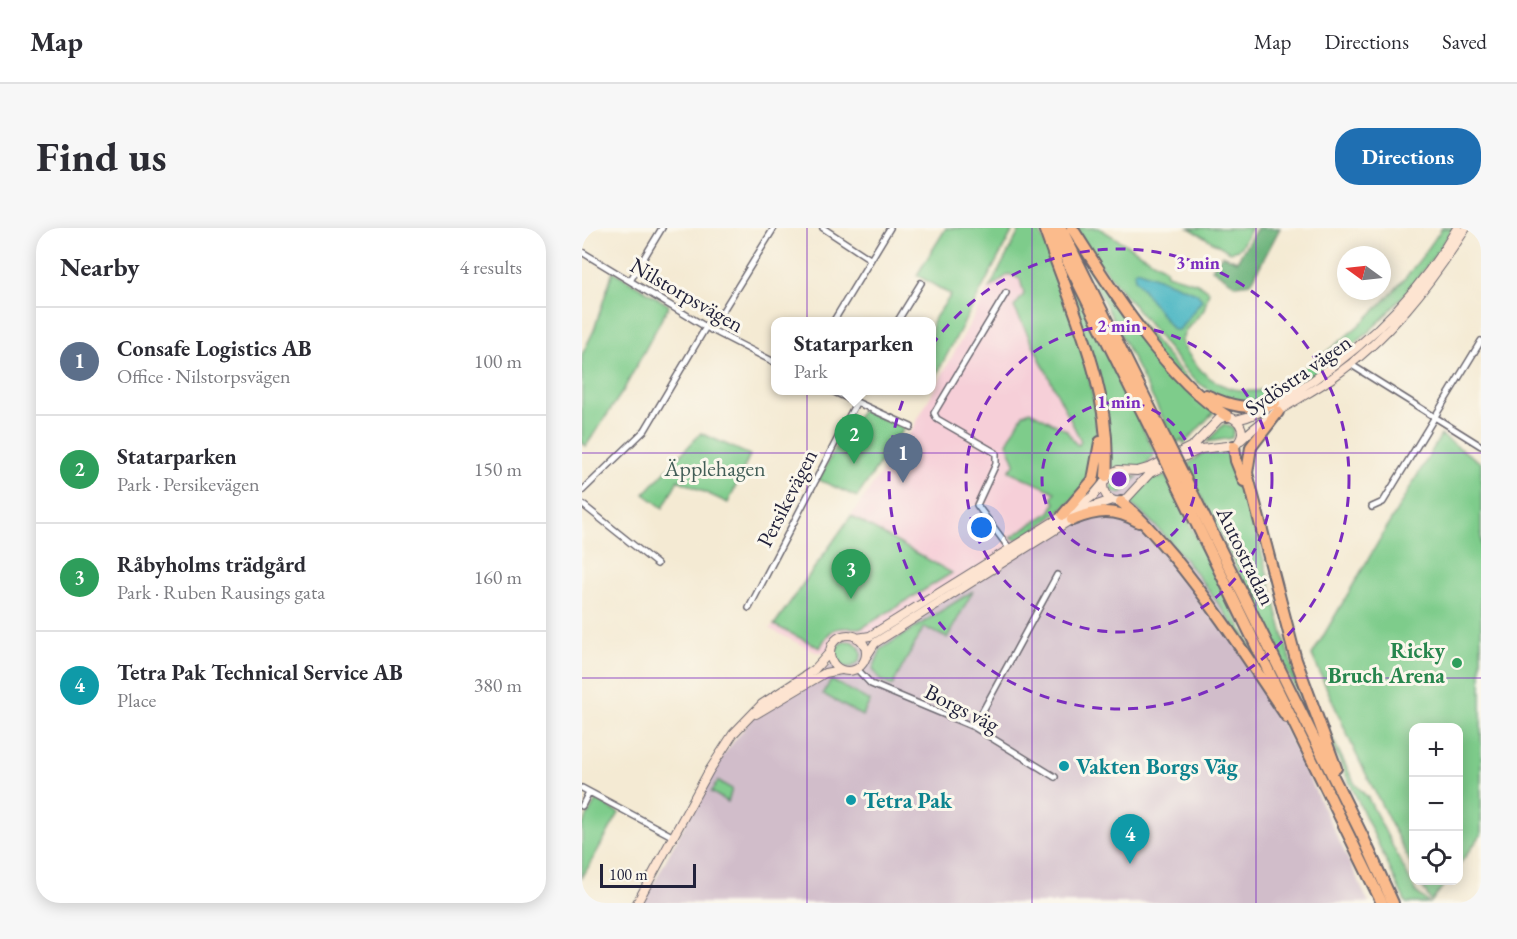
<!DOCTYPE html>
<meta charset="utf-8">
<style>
body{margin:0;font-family:"EB Garamond",serif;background:#f7f7f7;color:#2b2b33}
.controls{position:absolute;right:18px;bottom:18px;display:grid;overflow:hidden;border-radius:12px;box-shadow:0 3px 15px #0003}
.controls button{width:54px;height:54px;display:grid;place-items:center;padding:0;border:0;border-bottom:2px solid #e1e1e2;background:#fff;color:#2b2b33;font:30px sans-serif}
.compass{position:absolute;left:755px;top:18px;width:54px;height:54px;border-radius:50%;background:#fff;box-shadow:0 3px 15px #0003;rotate:285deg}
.scale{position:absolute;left:18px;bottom:15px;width:96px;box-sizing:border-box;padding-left:6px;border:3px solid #22223b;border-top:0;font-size:16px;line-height:21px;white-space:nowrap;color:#22223b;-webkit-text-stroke:4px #fbf7ec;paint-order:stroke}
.you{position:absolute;left:400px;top:300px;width:21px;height:21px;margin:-15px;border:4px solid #fff;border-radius:50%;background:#1a73e8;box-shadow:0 0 0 9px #1a73e833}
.badge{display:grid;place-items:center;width:39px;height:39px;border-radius:50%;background:#1f6fb2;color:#fff;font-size:20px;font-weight:700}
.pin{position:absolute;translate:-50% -50px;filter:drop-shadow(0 2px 3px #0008)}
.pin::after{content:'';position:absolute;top:32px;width:21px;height:18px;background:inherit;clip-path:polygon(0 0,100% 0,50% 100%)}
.popup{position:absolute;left:189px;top:89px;width:165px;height:78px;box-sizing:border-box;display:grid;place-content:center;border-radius:12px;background:#fff;filter:drop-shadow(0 2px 4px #0005);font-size:20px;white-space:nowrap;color:#7c7c81}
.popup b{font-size:22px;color:#2b2b33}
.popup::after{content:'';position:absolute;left:50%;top:100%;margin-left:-12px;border:12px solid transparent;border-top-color:#fff}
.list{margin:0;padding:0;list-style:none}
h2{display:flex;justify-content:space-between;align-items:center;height:78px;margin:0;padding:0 24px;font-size:26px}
h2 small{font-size:20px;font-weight:400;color:#7c7c81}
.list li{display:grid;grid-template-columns:39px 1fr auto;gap:18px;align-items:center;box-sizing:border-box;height:108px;padding:0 24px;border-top:2px solid #e1e1e2}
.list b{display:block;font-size:22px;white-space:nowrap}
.list p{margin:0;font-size:20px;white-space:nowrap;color:#7c7c81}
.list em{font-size:20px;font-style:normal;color:#7c7c81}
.icon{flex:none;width:33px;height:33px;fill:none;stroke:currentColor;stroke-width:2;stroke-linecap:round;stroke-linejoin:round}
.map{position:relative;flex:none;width:899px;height:675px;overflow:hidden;border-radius:24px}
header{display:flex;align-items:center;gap:36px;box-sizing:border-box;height:84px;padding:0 30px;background:#fff;border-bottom:2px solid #e1e1e2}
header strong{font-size:28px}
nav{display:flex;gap:33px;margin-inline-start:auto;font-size:21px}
.intro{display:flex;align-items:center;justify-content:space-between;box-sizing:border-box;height:144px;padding:0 36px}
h1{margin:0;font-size:42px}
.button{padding:15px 27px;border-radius:24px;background:#1f6fb2;color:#fff;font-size:21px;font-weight:700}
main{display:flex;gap:36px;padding:0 36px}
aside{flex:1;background:#fff;border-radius:24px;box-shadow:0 3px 15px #0003}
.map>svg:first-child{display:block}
</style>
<header>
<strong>Map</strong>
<nav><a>Map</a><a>Directions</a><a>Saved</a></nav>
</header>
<div class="intro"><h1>Find us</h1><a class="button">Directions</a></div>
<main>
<aside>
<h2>Nearby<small>4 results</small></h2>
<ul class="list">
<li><span class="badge" style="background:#5c6f8a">1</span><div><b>Consafe Logistics AB</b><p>Office · Nilstorpsvägen</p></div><em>100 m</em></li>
<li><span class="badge" style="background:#2e9e5b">2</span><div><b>Statarparken</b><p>Park · Persikevägen</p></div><em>150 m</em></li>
<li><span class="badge" style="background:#2e9e5b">3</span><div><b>Råbyholms trädgård</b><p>Park · Ruben Rausings gata</p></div><em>160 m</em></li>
<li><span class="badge" style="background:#0f9aa8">4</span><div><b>Tetra Pak Technical Service AB</b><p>Place</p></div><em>380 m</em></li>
</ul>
</aside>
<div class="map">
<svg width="899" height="675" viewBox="0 0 899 675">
<rect width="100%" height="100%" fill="#fbf7ec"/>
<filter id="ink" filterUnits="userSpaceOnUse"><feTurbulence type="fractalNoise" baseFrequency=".0167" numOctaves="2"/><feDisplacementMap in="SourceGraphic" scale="12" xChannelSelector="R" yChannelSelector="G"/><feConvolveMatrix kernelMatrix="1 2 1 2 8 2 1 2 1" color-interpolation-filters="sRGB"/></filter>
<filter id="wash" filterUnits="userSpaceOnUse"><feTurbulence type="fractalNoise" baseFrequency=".008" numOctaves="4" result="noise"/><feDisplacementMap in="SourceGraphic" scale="24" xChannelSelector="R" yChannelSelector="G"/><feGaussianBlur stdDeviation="1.35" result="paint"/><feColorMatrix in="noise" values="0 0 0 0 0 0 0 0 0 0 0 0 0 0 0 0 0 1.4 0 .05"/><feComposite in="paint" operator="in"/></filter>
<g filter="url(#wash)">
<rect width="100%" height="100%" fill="#f4ead3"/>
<path fill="#f6cfd8" d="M 440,0 L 455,0 L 577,238 L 513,272 L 265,425 L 234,424 L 188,401 L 330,202 Z"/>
<path fill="#d1bdca" d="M 577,238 L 787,675 L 61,675 L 137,532 L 178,480 L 513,272 Z"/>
<path fill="#7ecc8b" stroke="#507763" stroke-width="1.5" d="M 364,0 L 432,0 L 350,155 L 350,94 L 369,67 L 335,47 Z
M 439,0 L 456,0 C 482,56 534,193 507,252 C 497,271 453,304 433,312 L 429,309 L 468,284 L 473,275 L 470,270 L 473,264 L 427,243 L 433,235 L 425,215 L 441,186 L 448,183 L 484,202 L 494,216 L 497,217 L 499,213 L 432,79 L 442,66 L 438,51 L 427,46 L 407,61 Z
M 494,0 L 517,0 L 584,41 L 585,46 L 615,55 L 627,63 L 622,82 L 604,102 L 599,113 C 614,144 637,165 674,163 C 690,162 706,151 719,142 C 776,104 823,58 860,0 L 871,0 C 833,61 786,113 725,152 C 708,163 689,177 667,177 C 646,176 625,162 609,149 L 507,22 Z
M 607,0 L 670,0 L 658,20 L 648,24 Z
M 498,26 L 501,26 L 632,184 L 602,216 L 600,212 L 594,216 Z
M 482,39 L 573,225 L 563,239 L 529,240 L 527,212 Z
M 31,43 L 87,77 L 41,163 L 4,218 L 0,214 L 0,127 L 12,102 Z
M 280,182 L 322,200 L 275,269 L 237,252 L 253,220 Z
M 642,196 L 652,200 L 650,210 L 625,214 Z
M 119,205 L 168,227 L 146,275 L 96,252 L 81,280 L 62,266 Z
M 859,207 L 899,235 L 899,607 L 877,637 L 876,500 L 832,500 L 831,640 L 774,526 L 730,427 Z
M 630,222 L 648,223 L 666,272 L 703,414 L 722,477 L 604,238 L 623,223 Z
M 572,247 L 577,251 L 582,247 L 586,252 L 684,450 C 658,403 590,304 547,275 Z
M 556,248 L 539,265 L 531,264 L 529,260 L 531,251 Z
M 269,288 L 370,345 L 280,400 C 257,400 250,395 238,420 L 192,397 Z
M 391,363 L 365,410 L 342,399 L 310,458 L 298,452 L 291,441 L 299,421 Z
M253 426a13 13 0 1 1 26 0a13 13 0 1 1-26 0Z
M 249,452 L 288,473 L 280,488 L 241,466 Z
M 740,496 L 749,508 L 773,556 L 786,570 L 834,664 L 847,675 L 824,675 Z
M 136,553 L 150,561 L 146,574 L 129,564 Z
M 14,572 L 37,585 L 0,650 L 0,598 Z
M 838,653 L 865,653 L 849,674 Z"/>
<path fill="#66b077" stroke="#446959" stroke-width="1.5" d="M 675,0 L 698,0 L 669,55 L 654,57 L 630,41 L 640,27 L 655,33 Z"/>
<path fill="#47b5c2" stroke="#346c7e" stroke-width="1.5" d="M 555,42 L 615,65 L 620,72 L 597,102 L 591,102 L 553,51 L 552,44 Z"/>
</g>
<g filter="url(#ink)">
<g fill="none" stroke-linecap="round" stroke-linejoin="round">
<defs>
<path id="minor" d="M 241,0 L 288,31
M 0,24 L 124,99 L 194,135
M 48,53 L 80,0
M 424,65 L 352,185 L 355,191 L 414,225 L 414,236 L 395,277 L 430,324
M 251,94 L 308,0
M 315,94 L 339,55
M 129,102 L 192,0
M 768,136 L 899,218
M 248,162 L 329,199
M 268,172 L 274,162
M 0,263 L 63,202 L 124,99
M 0,276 L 75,336
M 790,279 L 801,274 L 899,113
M 167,380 L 274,175
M 275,441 L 289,456 L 392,499 L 473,549
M 392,499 L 475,347
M 0,560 L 90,608
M 0,578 L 7,564"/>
<path id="secondary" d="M 645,188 C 660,192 665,206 654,217 L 619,221 L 568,245 L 542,273 C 529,275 521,268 521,256 L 527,246 L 536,242 L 555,243 L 569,239 L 612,217 L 637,191 Z
M 654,192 C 675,188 690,177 708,167 C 776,126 835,70 875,0
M 659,212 C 685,186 719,171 750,150 C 806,111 848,57 884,0
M248 425a18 18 0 1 1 36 0a18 18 0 1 1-36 0Z
M 275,410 L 288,408 L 495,279 L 511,268 L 521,256
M 284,429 L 293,415 L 509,279 L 530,272
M 174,486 L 243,445 L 259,442
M 55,675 L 127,543 L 151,506 L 180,476 L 232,442 L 248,424"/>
<path id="motorway" d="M 462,0 C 489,78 531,163 524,248
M 469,0 L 575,214
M 479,0 L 583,210
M 490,0 C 526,57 587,154 645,188
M 624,167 C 648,178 667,183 693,175
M 696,184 L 669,219 L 665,245 L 714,432 L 754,540
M 652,218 L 654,233 L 662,253
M 604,252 L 780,607 L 811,675
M 595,256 L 800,675
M 539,274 C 559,289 574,309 590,327 C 633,379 668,434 705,489
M 481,287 L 511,252 L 518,214
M 490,292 C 515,282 533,280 557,294"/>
</defs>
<use href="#minor" stroke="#6c6870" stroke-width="8"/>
<use href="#secondary" stroke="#6c6870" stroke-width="10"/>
<use href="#motorway" stroke="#6c6870" stroke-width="14"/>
<use href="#minor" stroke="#fff" stroke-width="5"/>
<use href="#secondary" stroke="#fde4d1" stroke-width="8"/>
<use href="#motorway" stroke="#fbbb8c" stroke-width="10"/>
<defs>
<path id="motorway-bridge" d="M 583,210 L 604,252
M 575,214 L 595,256"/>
</defs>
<use href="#motorway-bridge" stroke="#6c6870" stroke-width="14" stroke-linecap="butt"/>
<use href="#motorway-bridge" stroke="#fbbb8c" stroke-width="10"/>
</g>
</g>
<path fill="none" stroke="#7b2cbf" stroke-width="1.5" stroke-opacity="0.55" d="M 225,0 L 225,675M 450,0 L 450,675M 674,0 L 674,675M 0,225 L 899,225M 0,450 L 899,450"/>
<g fill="none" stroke="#7b2cbf" stroke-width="3" stroke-dasharray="10 8">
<circle cx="537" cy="251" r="77"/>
<circle cx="537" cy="251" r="153"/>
<circle cx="537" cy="251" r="230"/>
</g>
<circle fill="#2e9e5b" stroke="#fbf7ec" stroke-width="2" cx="875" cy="435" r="6"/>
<g fill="#0f9aa8" stroke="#fbf7ec" stroke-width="2">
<circle cx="482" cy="538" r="6"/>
<circle cx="269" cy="572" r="6"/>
</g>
<g text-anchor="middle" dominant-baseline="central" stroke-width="6" stroke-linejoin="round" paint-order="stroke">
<g font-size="22" fill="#22223b" stroke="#fbf7ec">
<text transform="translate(105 67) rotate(30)">Nilstorpsvägen</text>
<text transform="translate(716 147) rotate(-35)">Sydöstra vägen</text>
<text transform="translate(205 270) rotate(-63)">Persikevägen</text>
<text transform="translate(664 328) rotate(64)">Autostradan</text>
<text transform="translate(380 480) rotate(27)">Borgs väg</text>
</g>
<g font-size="22" fill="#425e57" stroke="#fbf7ec">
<text x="133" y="240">Äpplehagen</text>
</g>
<g font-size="22" font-weight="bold" fill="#27864d" stroke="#fbf7ec" text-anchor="end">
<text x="863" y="422">Ricky<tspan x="863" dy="25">Bruch Arena</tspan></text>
</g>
<g font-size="22" font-weight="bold" fill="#0d838f" stroke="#fbf7ec" text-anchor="start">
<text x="494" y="538">Vakten Borgs Väg</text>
<text x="281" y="572">Tetra Pak</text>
</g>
</g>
<circle cx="537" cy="251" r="9" fill="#7b2cbf" stroke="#fbf7ec" stroke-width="3"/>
<g font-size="18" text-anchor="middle" font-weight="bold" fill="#7b2cbf" stroke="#fbf7ec" stroke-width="6" stroke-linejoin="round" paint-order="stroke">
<text x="616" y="41">3 min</text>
<text x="537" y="104">2 min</text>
<text x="537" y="180">1 min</text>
</g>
</svg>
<div class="controls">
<button>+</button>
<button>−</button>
<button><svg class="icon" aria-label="locate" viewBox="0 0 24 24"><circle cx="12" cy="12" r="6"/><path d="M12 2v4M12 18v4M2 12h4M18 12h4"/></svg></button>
</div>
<svg class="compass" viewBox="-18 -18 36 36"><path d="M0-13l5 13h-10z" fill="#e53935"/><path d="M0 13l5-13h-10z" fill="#7c7c81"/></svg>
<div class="scale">100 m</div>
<div class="you"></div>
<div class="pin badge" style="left:321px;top:255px;background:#5c6f8a">1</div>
<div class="pin badge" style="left:272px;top:236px;background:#2e9e5b">2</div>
<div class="popup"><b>Statarparken</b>Park</div>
<div class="pin badge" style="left:269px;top:371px;background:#2e9e5b">3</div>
<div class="pin badge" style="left:548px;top:636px;background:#0f9aa8">4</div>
</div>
</main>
